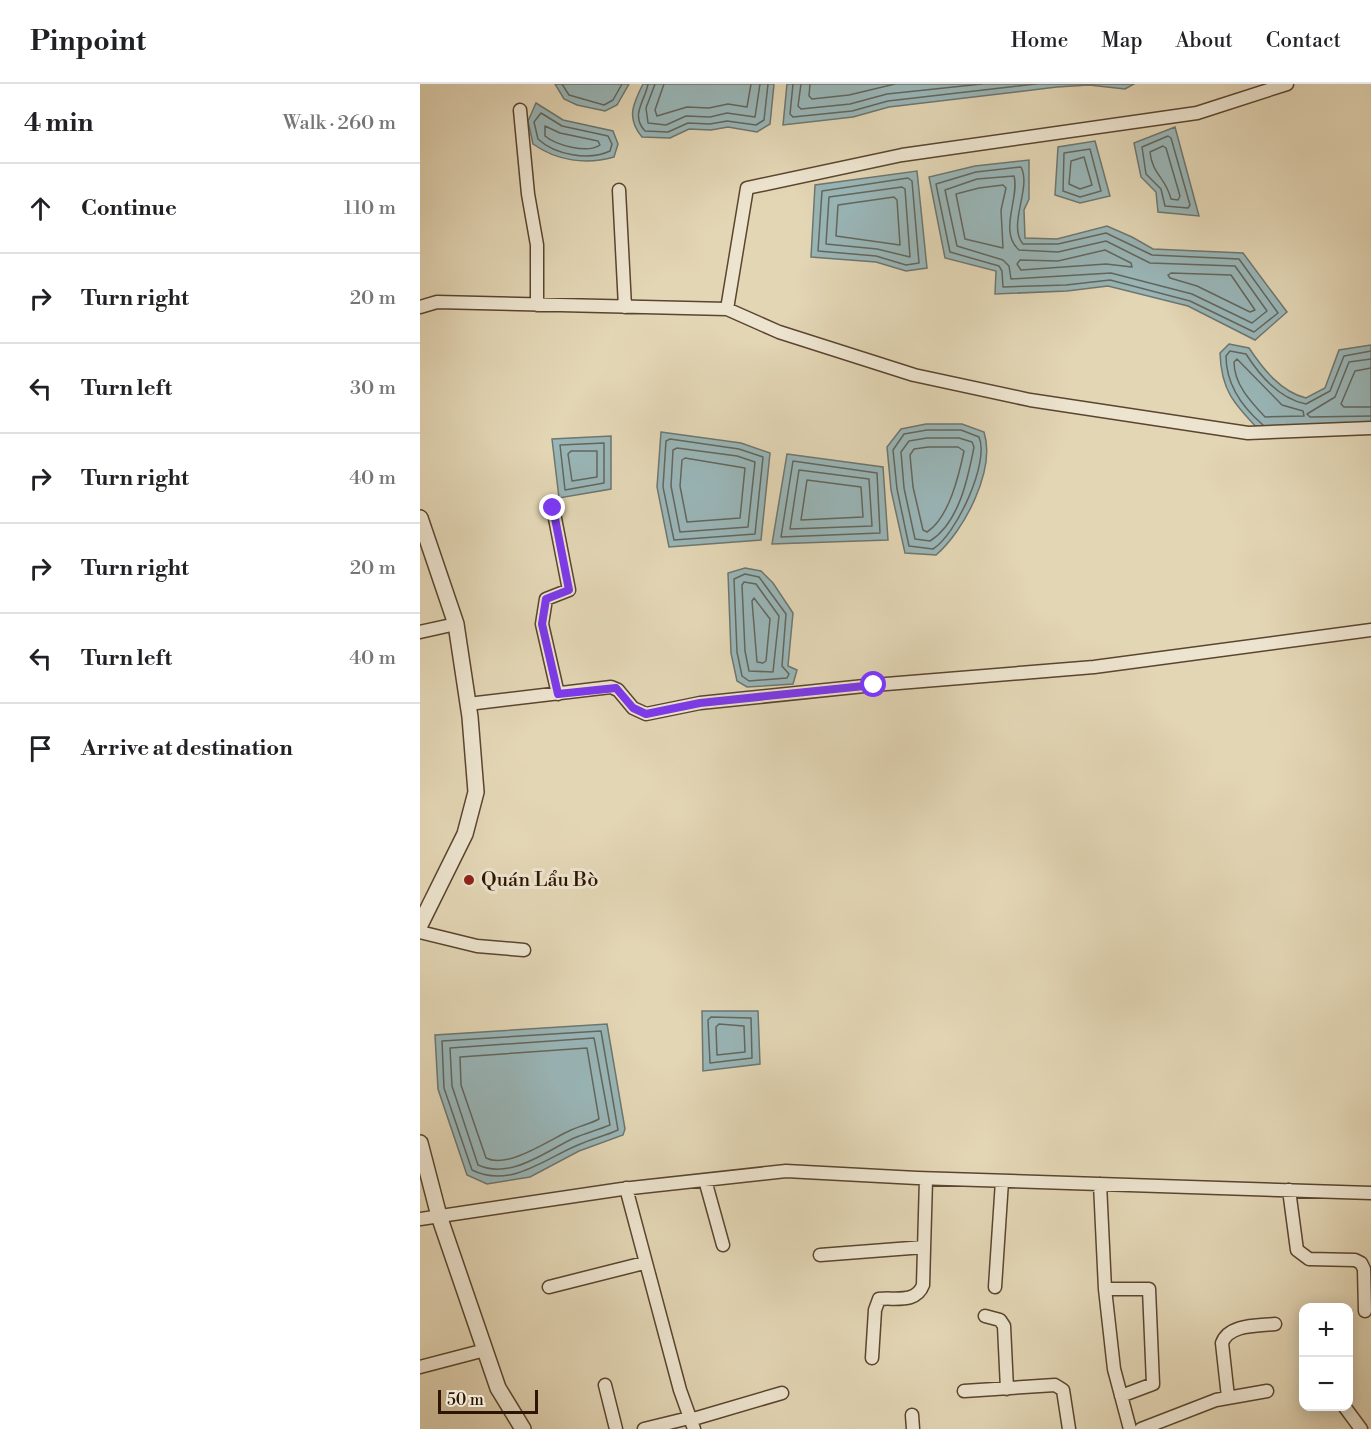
<!DOCTYPE html>
<meta charset="utf-8">
<style>
body{margin:0;font-family:"Libre Bodoni",serif;background:#f2f2f2;color:#202124}
.controls{position:absolute;right:18px;bottom:18px;display:grid;overflow:hidden;border-radius:12px;box-shadow:0 3px 15px #0003}
.controls button{width:54px;height:54px;display:grid;place-items:center;padding:0;border:0;border-bottom:2px solid #e0e0e0;background:#fff;color:#202124;font:30px sans-serif}
.scale{position:absolute;left:18px;bottom:15px;width:100px;box-sizing:border-box;padding-left:6px;border:3px solid #2d1502;border-top:0;font-size:16px;line-height:21px;white-space:nowrap;color:#2d1502;-webkit-text-stroke:4px #ede4cf;paint-order:stroke}
.stop{position:absolute;width:18px;height:18px;margin:-14px;border:4px solid #7c3aed;border-radius:50%;background:#fff}
.stop.end{background:#7c3aed;border-color:#fff;box-shadow:0 2px 6px #0008}
.list{margin:0;padding:0;list-style:none}
h2{display:flex;justify-content:space-between;align-items:center;height:78px;margin:0;padding:0 24px;font-size:26px}
h2 small{font-size:20px;font-weight:400;color:#757577}
.list li{display:grid;grid-template-columns:39px 1fr auto;gap:18px;align-items:center;box-sizing:border-box;height:90px;padding:0 24px;border-top:2px solid #e0e0e0}
.list b{display:block;font-size:22px;white-space:nowrap}
.list em{font-size:20px;font-style:normal;color:#757577}
.icon{flex:none;width:33px;height:33px;fill:none;stroke:currentColor;stroke-width:2;stroke-linecap:round;stroke-linejoin:round}
.map{position:relative;flex:none;width:951px;height:1345px;overflow:hidden}
header{display:flex;align-items:center;gap:36px;box-sizing:border-box;height:84px;padding:0 30px;background:#fff;border-bottom:2px solid #e0e0e0}
header strong{font-size:28px}
nav{display:flex;gap:33px;margin-inline-start:auto;font-size:21px}
main{display:flex}
aside{flex:1;background:#fff}
.map>svg:first-child{display:block}
</style>
<header>
<strong>Pinpoint</strong>
<nav><a>Home</a><a>Map</a><a>About</a><a>Contact</a></nav>
</header>
<main>
<aside>
<h2>4 min<small>Walk · 260 m</small></h2>
<ul class="list">
<li><svg class="icon" aria-label="ahead" viewBox="0 0 24 24"><path d="M12 20V5M6 11l6-6 6 6"/></svg><div><b>Continue</b></div><em>110 m</em></li>
<li><svg class="icon" aria-label="right" viewBox="0 0 24 24"><path d="M7 20v-9h11M14 6l5 5-5 5"/></svg><div><b>Turn right</b></div><em>20 m</em></li>
<li><svg class="icon" aria-label="left" viewBox="0 0 24 24"><path d="M17 20v-9H6M10 6l-5 5 5 5"/></svg><div><b>Turn left</b></div><em>30 m</em></li>
<li><svg class="icon" aria-label="right" viewBox="0 0 24 24"><path d="M7 20v-9h11M14 6l5 5-5 5"/></svg><div><b>Turn right</b></div><em>40 m</em></li>
<li><svg class="icon" aria-label="right" viewBox="0 0 24 24"><path d="M7 20v-9h11M14 6l5 5-5 5"/></svg><div><b>Turn right</b></div><em>20 m</em></li>
<li><svg class="icon" aria-label="left" viewBox="0 0 24 24"><path d="M17 20v-9H6M10 6l-5 5 5 5"/></svg><div><b>Turn left</b></div><em>40 m</em></li>
<li><svg class="icon" aria-label="arrive" viewBox="0 0 24 24"><path d="M6 21V4h12l-3 4 3 4H6"/></svg><div><b>Arrive at destination</b></div></li>
</ul>
</aside>
<div class="map">
<svg width="951" height="1345" viewBox="0 0 951 1345">
<rect width="100%" height="100%" fill="#e3d6b5"/>
<filter id="stains"><feTurbulence type="fractalNoise" baseFrequency=".00333" numOctaves="4"/><feColorMatrix values="0 0 0 0 .2 0 0 0 0 .09 0 0 0 0 .02 0 0 0 .5 -.17"/></filter>
<radialGradient id="worn" r=".72"><stop offset=".6" stop-color="#630" stop-opacity="0"/><stop offset="1" stop-color="#630" stop-opacity=".3"/></radialGradient>
<path fill="#99b6b8" stroke="#6e766f" stroke-width="1.5" d="M 135,0 L 209,0 L 197,21 L 185,27 L 157,21 L 144,15 Z
M 223,0 L 354,0 L 350,40 L 337,48 L 308,43 L 291,46 L 269,45 L 250,54 L 222,53 C 206,34 213,20 223,0 Z
M 367,0 L 714,0 L 705,5 L 669,1 L 637,3 L 469,23 L 433,33 L 363,41 Z
M 116,19 L 143,36 L 193,47 L 198,60 L 194,73 C 166,81 137,77 113,60 L 108,37 Z
M 755,43 L 779,132 L 738,128 L 736,108 L 721,93 L 714,59 Z
M 675,57 L 690,112 L 660,119 L 635,111 L 638,63 Z
M 609,76 L 609,115 L 604,126 L 605,154 L 637,155 L 687,142 L 712,153 L 733,165 L 823,169 L 867,228 L 835,256 L 768,222 L 688,202 L 647,207 L 575,210 L 576,187 L 525,174 L 509,93 L 555,82 Z
M 497,87 L 507,184 L 486,187 L 456,178 L 391,173 L 395,101 Z
M 809,260 L 829,264 C 843,285 861,308 886,314 L 905,304 L 919,266 L 951,261 L 951,345 L 840,347 C 815,321 801,307 800,269 Z
M 506,340 L 542,340 L 564,348 C 576,386 544,447 516,471 L 485,469 L 471,406 L 467,363 L 481,345 Z
M 241,348 L 321,359 L 350,369 L 341,456 L 249,463 L 237,403 Z
M 191,352 L 191,405 L 139,414 L 132,355 Z
M 367,370 L 463,383 L 468,456 L 352,460 Z
M 325,484 L 341,487 L 353,499 L 373,529 L 368,582 L 377,586 L 373,600 L 327,603 L 317,597 L 311,569 L 308,489 Z
M 282,927 L 338,927 L 340,980 L 283,987 Z
M 187,940 L 205,1045 L 203,1051 L 159,1067 L 110,1093 L 67,1100 L 47,1091 L 18,1005 L 15,951 Z"/>
<g fill="none" stroke-linecap="round" stroke-linejoin="round">
<path stroke="#63665d" stroke-width="1.5" d="M 142,0 L 149,11 L 184,21 L 193,16 L 202,0
M 228,0 C 225,17 210,31 225,47 L 248,48 L 268,39 L 290,40 L 307,37 L 336,41 L 344,36 L 348,0
M 235,0 L 226,24 L 228,39 L 246,41 L 266,32 L 290,33 L 307,29 L 335,33 L 340,0
M 244,0 L 235,26 L 237,32 L 267,23 L 289,24 L 308,20 L 327,23 L 331,0
M 373,0 L 370,30 L 373,33 L 432,27 L 468,17 L 616,0
M 381,0 L 378,22 L 381,25 L 430,20 L 467,10 L 562,0
M 390,0 L 389,12 L 392,15 L 429,11 L 475,0
M 121,29 L 142,42 L 188,52 L 192,60 L 190,67 C 169,77 135,71 118,55 L 114,38 Z
M 125,42 L 140,49 L 178,57 L 180,61 C 167,70 136,61 125,52 Z
M 748,52 L 751,54 L 770,121 L 768,124 L 745,122 L 741,105 L 726,90 L 722,63 Z
M 743,62 L 746,64 L 760,112 L 758,116 L 751,115 C 746,94 732,90 730,68 Z
M 670,65 L 681,107 L 660,113 L 643,107 L 644,69 Z
M 664,73 L 672,101 L 660,105 L 649,100 L 651,77 Z
M 601,83 C 612,104 587,141 603,160 L 638,160 L 686,149 L 732,171 L 819,175 L 858,229 L 834,248 L 770,217 L 690,196 L 646,201 L 583,203 L 582,187 L 579,182 L 530,168 L 516,100 L 556,88 Z
M 594,92 C 600,113 578,148 599,166 L 638,168 L 686,157 L 730,179 L 815,182 L 847,227 L 832,239 L 772,210 L 691,189 L 591,195 L 589,182 L 583,176 L 537,162 L 525,106 L 557,95 Z
M 488,94 L 492,97 L 499,179 L 486,181 L 456,172 L 398,167 L 402,107 Z
M 583,101 L 586,104 L 581,126 L 583,164 L 545,155 L 536,110 L 559,104 Z
M 482,103 L 485,105 L 490,173 L 457,165 L 406,160 L 409,113 Z
M 474,113 L 477,116 L 480,161 L 416,152 L 418,121 Z
M 685,166 L 711,179 L 712,183 L 686,180 L 601,186 L 597,180 L 600,176 L 638,177 Z
M 751,189 L 811,191 L 835,226 L 830,228 L 777,202 L 750,194 L 748,191 Z
M 817,275 L 862,321 L 883,327 L 884,332 L 845,333 C 830,317 814,300 814,278 Z
M 951,275 L 929,278 L 915,313 L 887,330 L 890,333 L 951,332
M 951,284 L 935,287 L 921,320 L 924,323 L 951,323
M 843,341 C 822,323 806,301 806,272 L 810,267 L 826,270 C 840,292 859,315 886,320 L 910,307 L 924,272 L 951,267
M 507,346 L 541,346 L 559,353 C 570,378 536,451 513,465 L 489,462 L 477,405 L 473,366 L 484,350 Z
M 507,354 L 539,354 L 552,358 L 554,363 C 548,394 539,439 510,457 L 495,455 L 484,404 L 481,368 L 489,357 Z
M 250,355 L 319,365 L 343,373 L 335,450 L 254,456 L 243,403 L 246,357 Z
M 184,359 L 184,399 L 145,406 L 140,361 Z
M 508,363 L 538,363 L 544,367 C 539,391 529,434 507,448 L 503,446 L 493,403 L 490,371 L 494,365 Z
M 257,364 L 317,372 L 335,378 L 328,443 L 260,448 L 251,402 L 253,366 Z
M 151,367 L 177,367 L 177,393 L 152,397 L 148,370 Z
M 265,374 L 325,384 L 320,434 L 267,438 L 260,402 L 262,376 Z
M 373,377 L 457,389 L 460,449 L 361,453 Z
M 379,386 L 449,395 L 452,442 L 370,445 Z
M 387,396 L 441,403 L 443,433 L 381,436 Z
M 325,490 L 339,493 L 366,530 L 362,582 L 369,590 L 367,594 L 329,597 L 322,592 L 317,568 L 314,495 Z
M 324,498 L 336,500 L 359,532 L 353,588 L 329,587 L 325,567 L 322,501 Z
M 334,514 L 350,535 L 346,577 L 343,579 L 337,578 L 332,517 Z
M 291,933 L 331,934 L 332,974 L 290,979 L 288,936 Z
M 299,940 L 324,942 L 325,968 L 297,971 L 296,943 Z
M 181,947 L 198,1046 C 185,1052 171,1055 158,1061 C 124,1075 90,1105 52,1086 L 24,1004 L 22,957 Z
M 174,954 L 190,1041 C 178,1046 166,1049 154,1054 C 126,1067 91,1096 58,1081 L 32,1002 L 30,964 Z
M 167,964 L 179,1035 C 170,1040 159,1042 149,1047 C 129,1056 88,1085 66,1074 L 41,1001 L 40,973 Z"/>
<defs>
<path id="minor" d="M 100,26 L 108,110 L 117,161 L 117,221
M 199,106 L 205,223
M 0,223 L 17,218 L 307,225 L 327,104 L 482,71 L 777,29 L 867,0
M 307,225 L 359,248 L 494,291 L 610,316 L 828,349 L 951,344
M 133,424 L 149,506 L 126,515 L 122,540 L 138,610
M 0,548 L 36,540
M 48,620 L 191,603 L 198,606 L 213,624 L 226,630 L 280,619 L 454,601 L 674,583 L 951,546
M 0,848 L 57,862 L 104,866
M 285,1096 L 303,1161
M 680,1100 L 685,1205 L 694,1285 L 710,1345
M 206,1104 L 260,1306 L 274,1345
M 869,1106 L 877,1166 L 889,1175 L 935,1176 L 941,1179 L 944,1185 L 945,1227
M 0,1135 L 202,1105 L 366,1087 L 497,1094 L 951,1109
M 400,1171 L 504,1163
M 129,1203 L 224,1179
M 575,1203 L 582,1097
M 685,1205 L 729,1205 L 733,1300 L 701,1312
M 565,1232 L 580,1236 L 584,1242 L 587,1305
M 452,1274 L 455,1226 L 459,1215 C 474,1213 496,1220 503,1201 L 506,1095
M 0,1283 L 65,1266
M 185,1301 L 196,1345
M 544,1307 L 635,1301 L 643,1306 L 649,1345
M 808,1313 L 802,1259 C 809,1240 837,1242 855,1240
M 924,1322 L 941,1345
M 492,1331 L 493,1345
M 270,1336 L 362,1309
M 224,1345 L 269,1334
M 721,1345 L 796,1316 L 847,1307"/>
<path id="tertiary" d="M 0,434 L 36,540 L 50,633 L 56,708 L 45,750 L 0,841
M 0,1059 L 19,1132 L 78,1304 L 103,1345"/>
</defs>
<use href="#minor" stroke="#5a452f" stroke-width="15"/>
<use href="#tertiary" stroke="#5a452f" stroke-width="18"/>
<use href="#minor" stroke="#ede4cf" stroke-width="12"/>
<use href="#tertiary" stroke="#ede4cf" stroke-width="15"/>
</g>
<g fill="none" stroke-linecap="round" stroke-linejoin="round">
<path stroke="#7c3aed" stroke-width="8" d="M 133,424 L 149,506 L 126,515 L 122,540 L 138,610 L 196,604 L 213,624 L 226,630 L 280,619 L 454,601"/>
</g>
<circle fill="#8f2418" stroke="#ede4cf" stroke-width="2" cx="49" cy="796" r="6"/>
<g text-anchor="middle" dominant-baseline="central" stroke-width="6" stroke-linejoin="round" paint-order="stroke">
<g font-size="20" fill="#2d1502" stroke="#ede4cf" text-anchor="start">
<text x="61" y="796">Quán Lẩu Bò</text>
</g>
</g>
<rect width="100%" height="100%" filter="url(#stains)"/>
<rect width="100%" height="100%" fill="url(#worn)"/>
</svg>
<div class="controls">
<button>+</button>
<button>−</button>
</div>
<div class="scale">50 m</div>
<div class="stop" style="left:454px;top:601px"></div>
<div class="stop end" style="left:133px;top:424px"></div>
</div>
</main>
